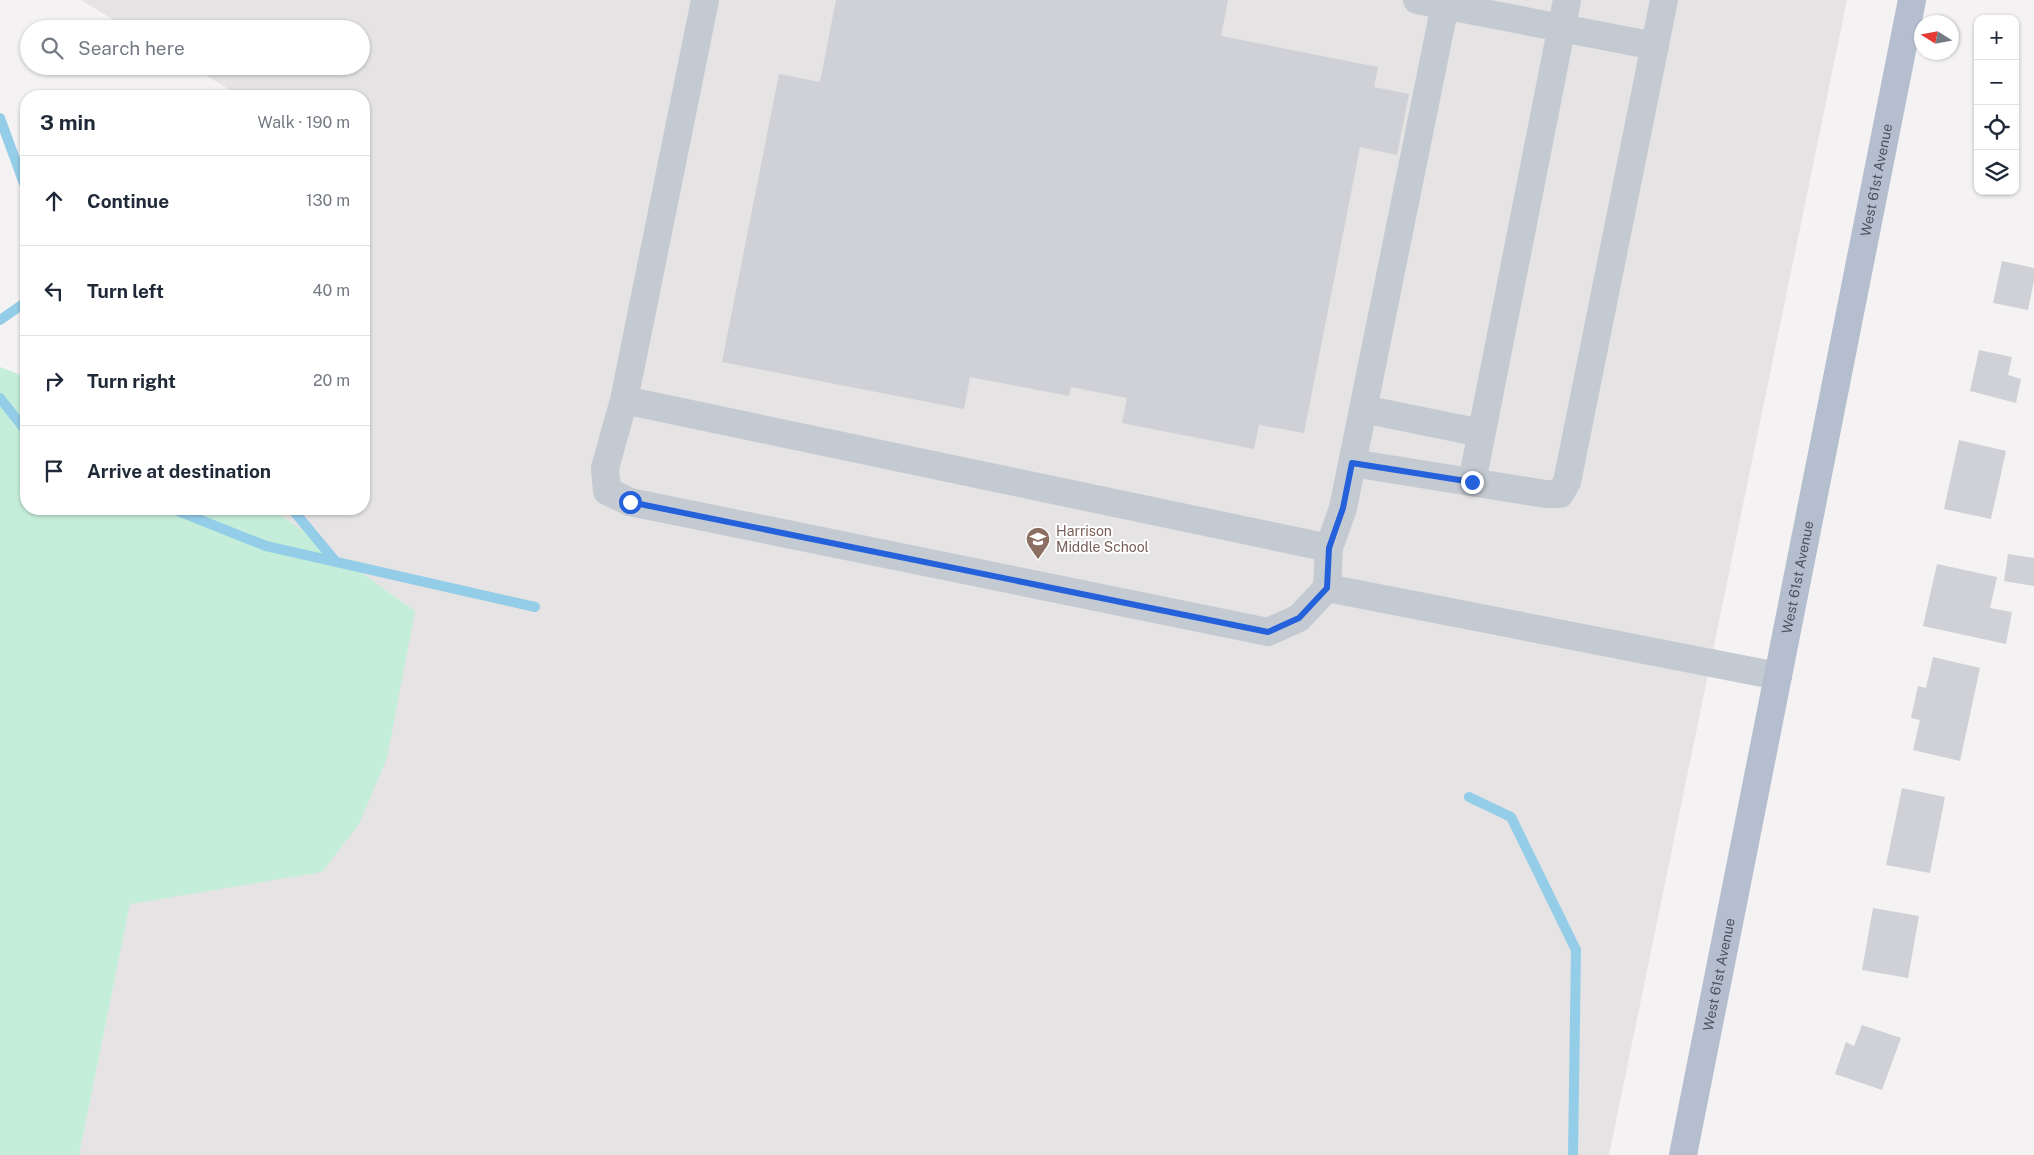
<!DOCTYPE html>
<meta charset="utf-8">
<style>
body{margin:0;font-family:"Public Sans",sans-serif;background:#f2f2f3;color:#1f2937}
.controls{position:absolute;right:15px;top:15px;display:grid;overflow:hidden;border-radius:10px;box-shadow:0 1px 4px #0004}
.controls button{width:45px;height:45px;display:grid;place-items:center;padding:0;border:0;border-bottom:1px solid #e0e1e3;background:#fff;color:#1f2937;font:25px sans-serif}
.compass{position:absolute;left:1914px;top:15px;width:45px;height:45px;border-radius:50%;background:#fff;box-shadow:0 1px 4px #0004;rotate:281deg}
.stop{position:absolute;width:15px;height:15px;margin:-11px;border:4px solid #2561da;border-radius:50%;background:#fff}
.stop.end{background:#2561da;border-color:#fff;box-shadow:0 1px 5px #0008}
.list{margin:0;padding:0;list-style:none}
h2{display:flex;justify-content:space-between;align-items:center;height:65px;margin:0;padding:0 20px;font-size:21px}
h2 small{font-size:16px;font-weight:400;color:#747a83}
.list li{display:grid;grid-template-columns:32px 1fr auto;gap:15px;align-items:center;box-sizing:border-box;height:90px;padding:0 20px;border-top:1px solid #e0e1e3}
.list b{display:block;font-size:19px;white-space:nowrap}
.list em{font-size:16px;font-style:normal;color:#747a83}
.icon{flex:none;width:28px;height:28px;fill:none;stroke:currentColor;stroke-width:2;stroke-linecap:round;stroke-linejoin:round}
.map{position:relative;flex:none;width:2034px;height:1155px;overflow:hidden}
.search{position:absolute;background:#fff;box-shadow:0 1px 4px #0004;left:20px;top:20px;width:350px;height:55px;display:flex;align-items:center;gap:12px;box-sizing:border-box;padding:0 18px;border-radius:28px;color:#747a83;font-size:19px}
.panel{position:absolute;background:#fff;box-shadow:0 1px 4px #0004;left:20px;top:90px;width:350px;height:425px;border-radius:20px}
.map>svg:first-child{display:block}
</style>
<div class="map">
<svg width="2034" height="1155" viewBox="0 0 2034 1155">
<rect width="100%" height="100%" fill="#f4f2f2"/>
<path fill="#e5e3e3" d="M 81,0 L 1847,0 L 1609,1155 L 79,1155 L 130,903 L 322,871 L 415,611 L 272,509 L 364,509 L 364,96 L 240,96 L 191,66 L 361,66 L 361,29 L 129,29 Z"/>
<path fill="#c4eed9" d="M 0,367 L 26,377 L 26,509 L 272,509 L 415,611 L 387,758 L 359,824 L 322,872 L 130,904 L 79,1155 L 0,1155 Z"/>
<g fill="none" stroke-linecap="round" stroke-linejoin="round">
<path stroke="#94cde8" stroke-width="10" d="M 0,118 L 26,189
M 0,320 L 26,302
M 0,398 L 26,431
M 173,509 L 266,546 L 535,607
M 292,509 L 336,562
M 1469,797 L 1511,817 L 1576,950 L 1573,1155"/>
</g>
<path fill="#cfd1d6" d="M 836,0 L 1228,0 L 1221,36 L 1378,67 L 1374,87 L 1409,94 L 1397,155 L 1360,147 L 1304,433 L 1259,425 L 1254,449 L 1122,423 L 1127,398 L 1071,387 L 1069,396 L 970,377 L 964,409 L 722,362 L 779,74 L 820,82 Z
M 2002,261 L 2034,268 L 2034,281 L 2028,310 L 1993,303 Z
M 1979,350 L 2012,357 L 2008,375 L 2021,379 L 2016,403 L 1970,391 Z
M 1959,440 L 2006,451 L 1991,519 L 1944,509 Z
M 2008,554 L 2034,558 L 2034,586 L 2004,581 Z
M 1937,564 L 1997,577 L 1990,608 L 2012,612 L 2006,644 L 1923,626 Z
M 1933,657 L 1980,668 L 1960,761 L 1913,750 L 1920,720 L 1911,718 L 1918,686 L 1926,688 Z
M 1902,788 L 1945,797 L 1930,873 L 1886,865 Z
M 1873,908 L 1919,916 L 1908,978 L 1862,970 Z
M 1862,1025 L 1901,1038 L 1882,1090 L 1835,1074 L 1846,1042 L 1854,1046 Z"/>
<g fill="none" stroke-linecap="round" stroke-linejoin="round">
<path stroke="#c4cad2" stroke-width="28" d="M 705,0 L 624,400 L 605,468 L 607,491 L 630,502 L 1268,632 L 1299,618 L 1327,588 L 1329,548 L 1343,508 L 1446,0
M 1417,0 L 1655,46
M 624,400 L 1329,548
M 1363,409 L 1481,433
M 1352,463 L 1546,494 L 1560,494 L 1567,482 L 1664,0
M 1472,482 L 1567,0
M 1327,588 L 1778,676"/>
<path stroke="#b4bece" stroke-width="28" id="s1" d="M 1683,1155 L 1912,0"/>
</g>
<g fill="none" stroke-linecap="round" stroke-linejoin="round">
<path stroke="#2561da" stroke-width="6" d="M 630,502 L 1268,632 L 1299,618 L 1327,588 L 1329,548 L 1343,508 L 1352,463 L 1472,482"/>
</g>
<defs>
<symbol id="school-pin" viewBox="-11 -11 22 30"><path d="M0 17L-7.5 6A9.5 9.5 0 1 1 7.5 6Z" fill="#8d6e63" stroke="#fff"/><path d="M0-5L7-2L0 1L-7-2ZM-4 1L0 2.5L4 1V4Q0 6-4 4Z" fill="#fff"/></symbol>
</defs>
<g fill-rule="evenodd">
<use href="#school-pin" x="1024" y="525" width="28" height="38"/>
</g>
<g text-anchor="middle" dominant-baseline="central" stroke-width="4" stroke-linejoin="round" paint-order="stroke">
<g font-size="14" fill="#4b535e" stroke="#fff">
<text stroke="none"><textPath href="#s1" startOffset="994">West 61st Avenue</textPath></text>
<text stroke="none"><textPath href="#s1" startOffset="589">West 61st Avenue</textPath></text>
<text stroke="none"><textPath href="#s1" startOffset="184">West 61st Avenue</textPath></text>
</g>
<g font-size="14" fill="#785e54" stroke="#fff" text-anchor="start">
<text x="1056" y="531">Harrison<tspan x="1056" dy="16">Middle School</tspan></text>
</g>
</g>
</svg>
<div class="controls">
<button>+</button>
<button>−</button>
<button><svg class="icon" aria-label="locate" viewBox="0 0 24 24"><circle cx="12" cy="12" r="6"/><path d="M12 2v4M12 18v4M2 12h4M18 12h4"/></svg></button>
<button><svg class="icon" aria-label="layers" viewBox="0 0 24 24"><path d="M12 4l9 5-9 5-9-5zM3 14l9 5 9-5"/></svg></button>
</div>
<svg class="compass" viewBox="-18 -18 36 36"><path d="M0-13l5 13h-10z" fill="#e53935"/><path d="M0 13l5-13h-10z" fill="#747a83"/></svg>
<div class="stop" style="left:630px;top:502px"></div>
<div class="stop end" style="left:1472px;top:482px"></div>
<div class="search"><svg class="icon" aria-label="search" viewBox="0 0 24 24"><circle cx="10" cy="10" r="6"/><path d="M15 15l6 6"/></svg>Search here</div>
<section class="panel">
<h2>3 min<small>Walk · 190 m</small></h2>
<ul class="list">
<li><svg class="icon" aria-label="ahead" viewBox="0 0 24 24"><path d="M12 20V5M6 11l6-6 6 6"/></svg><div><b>Continue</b></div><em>130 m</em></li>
<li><svg class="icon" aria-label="left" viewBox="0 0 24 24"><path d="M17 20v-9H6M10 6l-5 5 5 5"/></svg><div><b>Turn left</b></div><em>40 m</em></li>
<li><svg class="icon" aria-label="right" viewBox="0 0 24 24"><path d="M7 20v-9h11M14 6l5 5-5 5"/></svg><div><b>Turn right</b></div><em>20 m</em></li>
<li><svg class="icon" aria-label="arrive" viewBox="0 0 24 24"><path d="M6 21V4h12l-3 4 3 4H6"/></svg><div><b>Arrive at destination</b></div></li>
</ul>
</section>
</div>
